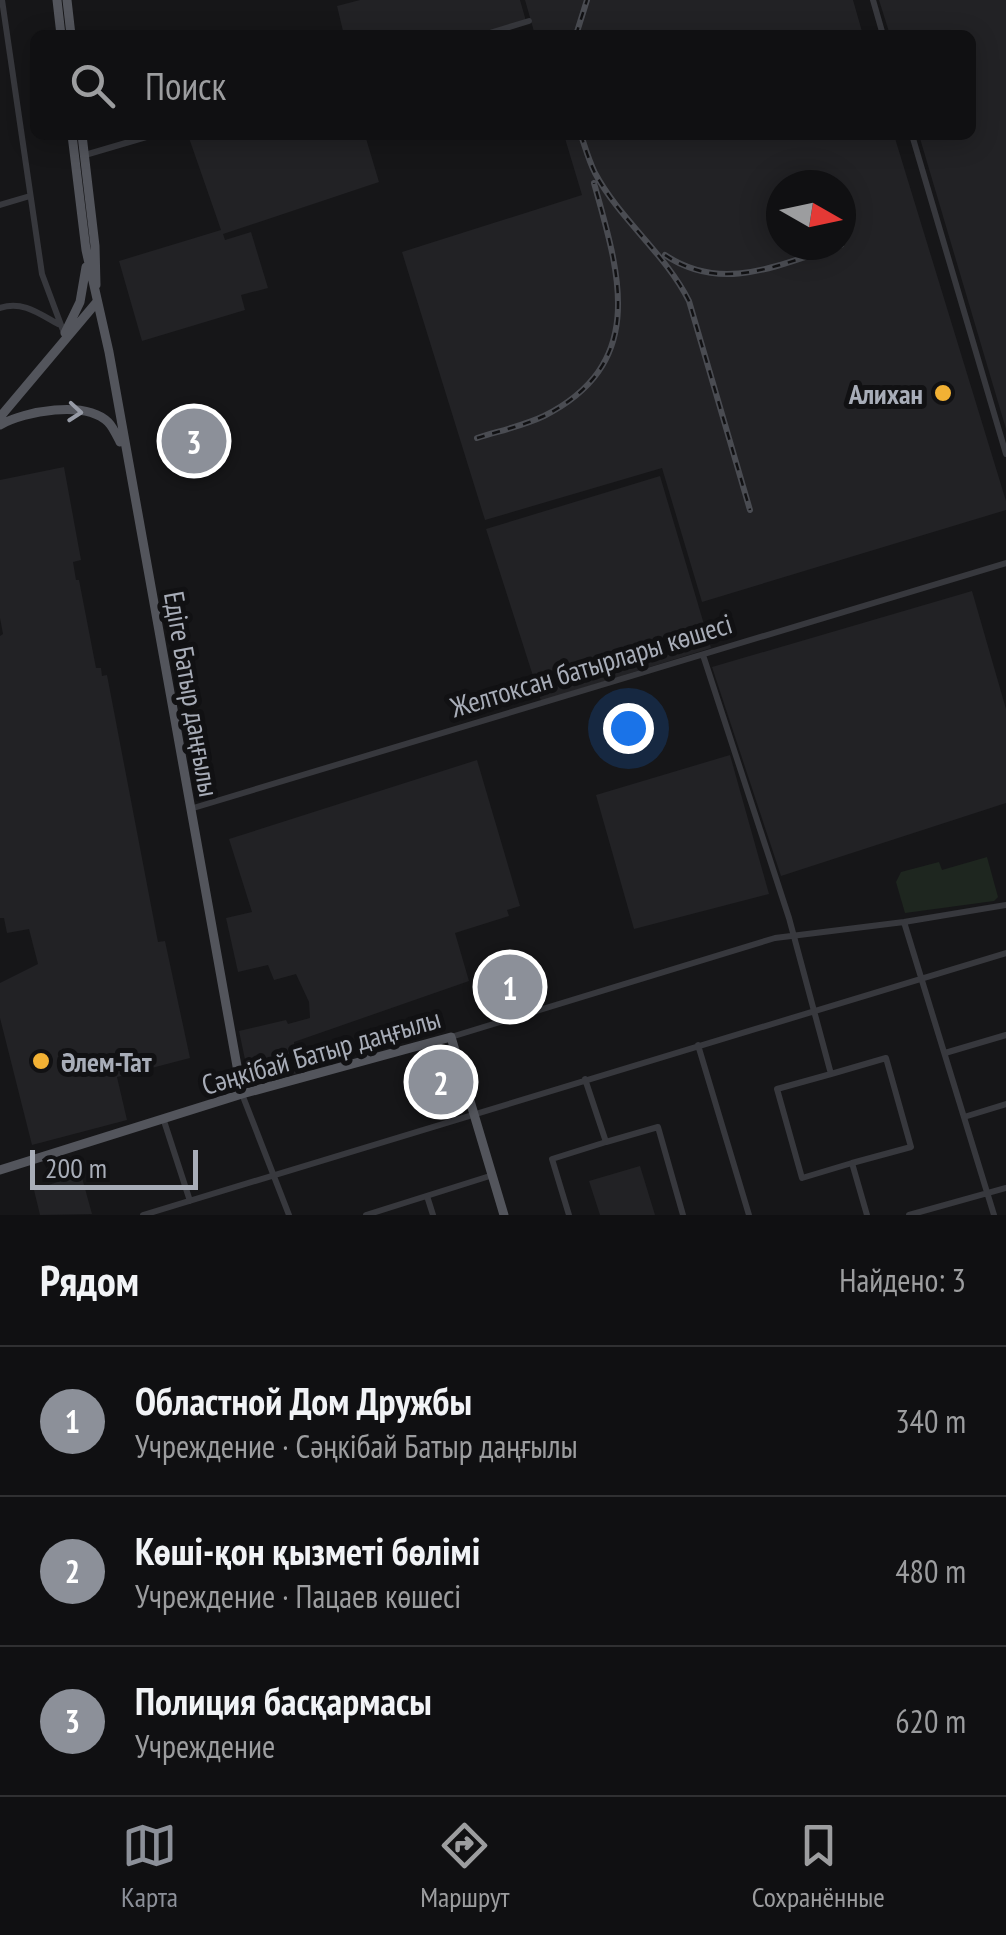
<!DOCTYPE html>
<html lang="ru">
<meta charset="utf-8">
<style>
body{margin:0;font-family:"PT Sans Narrow",sans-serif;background:#1e1e20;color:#f1f3f6}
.compass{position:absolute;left:766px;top:170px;width:90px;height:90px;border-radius:50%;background:#101012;box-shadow:0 5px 25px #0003;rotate:99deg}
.scale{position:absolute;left:30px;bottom:25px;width:168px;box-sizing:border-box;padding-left:10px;border:5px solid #a8adb8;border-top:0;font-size:28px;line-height:35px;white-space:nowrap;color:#a8adb8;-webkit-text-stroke:8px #111113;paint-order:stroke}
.you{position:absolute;left:628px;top:728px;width:35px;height:35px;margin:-25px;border:8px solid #fff;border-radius:50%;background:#1a73e8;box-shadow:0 0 0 15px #1a73e833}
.badge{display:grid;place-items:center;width:65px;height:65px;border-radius:50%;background:#8c9099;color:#fff;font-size:32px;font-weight:700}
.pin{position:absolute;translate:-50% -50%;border:5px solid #fff;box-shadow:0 2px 10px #0006}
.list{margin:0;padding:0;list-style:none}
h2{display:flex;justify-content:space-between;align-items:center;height:130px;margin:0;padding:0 40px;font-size:42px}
h2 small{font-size:32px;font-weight:400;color:#9c9d9f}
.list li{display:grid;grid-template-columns:65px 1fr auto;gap:30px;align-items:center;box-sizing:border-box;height:150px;padding:0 40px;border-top:2px solid #303032}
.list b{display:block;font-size:38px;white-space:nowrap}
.list p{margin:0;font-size:32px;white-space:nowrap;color:#9c9d9f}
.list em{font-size:32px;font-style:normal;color:#9c9d9f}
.icon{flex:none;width:55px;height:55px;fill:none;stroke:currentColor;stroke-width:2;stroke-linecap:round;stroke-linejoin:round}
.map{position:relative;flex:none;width:1006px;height:1215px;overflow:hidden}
.search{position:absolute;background:#101012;box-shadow:0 5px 25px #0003;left:30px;right:30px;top:30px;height:110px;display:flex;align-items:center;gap:25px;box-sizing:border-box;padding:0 35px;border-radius:15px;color:#9c9d9f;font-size:38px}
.sheet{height:580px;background:#101012}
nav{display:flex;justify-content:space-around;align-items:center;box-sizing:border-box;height:140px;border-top:2px solid #303032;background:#101012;font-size:28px;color:#9c9d9f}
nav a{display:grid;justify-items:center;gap:5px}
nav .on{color:#8c9099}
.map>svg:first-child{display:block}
</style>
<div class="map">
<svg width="1006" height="1215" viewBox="0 0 1006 1215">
<rect width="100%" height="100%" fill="#161618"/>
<path fill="#222225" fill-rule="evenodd" d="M 360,0 L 520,0 L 526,21 L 476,35 L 435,35 L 433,32 L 420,35 L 344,35 L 337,6 Z
M 525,0 L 853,0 L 863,35 L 535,35 Z
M 879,0 L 1006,0 L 1006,429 L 919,135 L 971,135 L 971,35 L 890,35 Z
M 188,135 L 365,135 L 379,182 L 223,234 L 225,240 L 251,232 L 268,288 L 241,295 L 245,310 L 142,341 L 119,261 L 221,230 Z
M 564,135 L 894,135 L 1006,501 L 1006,510 L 702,602 L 662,468 L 485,520 L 402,252 L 582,195 ZM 781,185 L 841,185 L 841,245 L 781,245 Z
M 64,467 L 81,560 L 73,562 L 76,580 L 79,580 L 96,668 L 101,668 L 102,676 L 107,675 L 158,942 L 165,941 L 190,1058 L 117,1077 L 127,1120 L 32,1145 L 0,1018 L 0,983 L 38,964 L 29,929 L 7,933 L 4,918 L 0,918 L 0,636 L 3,634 L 0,618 L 0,480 Z
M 660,476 L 711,648 L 541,701 L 486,529 Z
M 972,591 L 1006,709 L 1006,803 L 781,876 L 712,667 Z
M 730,755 L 769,894 L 634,929 L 596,795 Z
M 477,760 L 520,906 L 507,910 L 509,916 L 455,933 L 469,981 L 294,1042 L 297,1073 L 261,1083 L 257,1067 L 247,1069 L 239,1031 L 286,1020 L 288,1024 L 310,1018 L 309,1002 L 296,974 L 274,980 L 268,965 L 238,972 L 226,918 L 252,912 L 229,839 Z
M 640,1166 L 655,1215 L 600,1215 L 589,1181 Z
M 81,1174 L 92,1214 L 40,1215 L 34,1190 Z"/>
<path fill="#1e261f" d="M 987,857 L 998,897 L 994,901 L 905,913 L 896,882 L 901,872 L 939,862 L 942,870 Z"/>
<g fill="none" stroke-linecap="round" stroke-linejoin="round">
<path stroke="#37383d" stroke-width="6" d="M 2,0 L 42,274 L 64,333
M 873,0 L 883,35
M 483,35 L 529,21
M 912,135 L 1006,454
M 85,155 L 153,135
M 0,205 L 30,196
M 0,308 C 22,300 40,314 58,324
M 703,655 L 789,918 L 831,1074 L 886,1058 L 911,1147 L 852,1163
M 190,809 L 1006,563
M 904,922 L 994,1215
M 451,1037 L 775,938 L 904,922 L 1006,905
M 698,1045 L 749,1215
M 945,1053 L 1006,1035
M 831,1074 L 777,1089 L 802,1178 L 852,1163 L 867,1215
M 585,1079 L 606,1142 L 658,1127 L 683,1215
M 242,1094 L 289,1215
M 964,1117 L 1006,1104
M 164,1121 L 190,1201
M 427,1196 L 433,1215
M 143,1215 L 1006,953
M 366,1215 L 493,1175
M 569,1215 L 552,1159 L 606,1142
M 909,1215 L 1006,1188"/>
<path stroke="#53555c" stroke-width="9" d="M 57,0 L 61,35
M 67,0 L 71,35
M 72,135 L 86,250 L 109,352 L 242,1094
M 82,135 L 95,246 L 96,285
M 65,333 L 80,302 L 86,267
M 0,417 L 96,303
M 0,425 C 25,411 85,400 108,422 C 113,427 117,436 120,442
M 0,1170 L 242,1094 L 451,1037 L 504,1215"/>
<defs>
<path id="rail" d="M 576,35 L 587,0
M 581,135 C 585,147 589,161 595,173 C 620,220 665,253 689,301 L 750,510
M 665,255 C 723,294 780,264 841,245
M 477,438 C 499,431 523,426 544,416 C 649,363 619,273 594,183"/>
</defs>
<use href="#rail" stroke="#4a4c52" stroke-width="6"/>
<use href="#rail" stroke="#111113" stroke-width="2.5" stroke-dasharray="8" stroke-linecap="butt"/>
</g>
<defs><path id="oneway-chevron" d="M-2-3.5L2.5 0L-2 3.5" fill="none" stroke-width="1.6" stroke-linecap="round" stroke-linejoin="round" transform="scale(2.5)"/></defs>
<use stroke="#979ba6" href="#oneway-chevron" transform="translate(75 412) rotate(5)"/>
<g fill="#f2b134" stroke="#111113" stroke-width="4">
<circle cx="943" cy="393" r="10"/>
<circle cx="41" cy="1061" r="10"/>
</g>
<g text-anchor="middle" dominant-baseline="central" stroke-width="10" stroke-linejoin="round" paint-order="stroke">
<g font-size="28" font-weight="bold" fill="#a8adb8" stroke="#111113" text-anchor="end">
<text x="923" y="393">Алихан</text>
<text x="61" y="1061" text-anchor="start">Әлем-Тат</text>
</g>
<g font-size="28" fill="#a8adb8" stroke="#111113">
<text transform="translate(591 665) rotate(-17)">Желтоксан батырлары көшесі</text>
<text transform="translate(192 694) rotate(80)">Едіге Батыр даңғылы</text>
<text transform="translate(321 1051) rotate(-16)">Сәңкібай Батыр даңғылы</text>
</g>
</g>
</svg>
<svg class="compass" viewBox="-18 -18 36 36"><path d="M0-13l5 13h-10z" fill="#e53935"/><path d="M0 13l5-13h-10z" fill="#9c9d9f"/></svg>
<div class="scale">200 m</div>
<div class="you"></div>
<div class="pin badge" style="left:510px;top:987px">1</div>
<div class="pin badge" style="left:441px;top:1082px">2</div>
<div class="pin badge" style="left:194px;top:441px">3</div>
<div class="search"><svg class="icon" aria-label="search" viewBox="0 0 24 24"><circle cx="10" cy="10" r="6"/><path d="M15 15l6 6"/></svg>Поиск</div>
</div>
<section class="sheet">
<h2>Рядом<small>Найдено: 3</small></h2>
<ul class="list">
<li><span class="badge">1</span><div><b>Областной Дом Дружбы</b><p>Учреждение · Сәңкібай Батыр даңғылы</p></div><em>340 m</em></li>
<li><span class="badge">2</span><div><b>Көші-қон қызметі бөлімі</b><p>Учреждение · Пацаев көшесі</p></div><em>480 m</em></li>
<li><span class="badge">3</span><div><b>Полиция басқармасы</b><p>Учреждение</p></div><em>620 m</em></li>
</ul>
</section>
<nav>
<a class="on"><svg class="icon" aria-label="map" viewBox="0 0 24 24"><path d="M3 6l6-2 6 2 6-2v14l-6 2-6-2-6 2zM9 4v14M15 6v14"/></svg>Карта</a>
<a><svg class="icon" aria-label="directions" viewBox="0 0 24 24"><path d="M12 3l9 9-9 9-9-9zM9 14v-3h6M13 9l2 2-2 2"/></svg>Маршрут</a>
<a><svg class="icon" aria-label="saved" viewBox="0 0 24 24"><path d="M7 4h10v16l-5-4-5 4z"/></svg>Сохранённые</a>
</nav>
